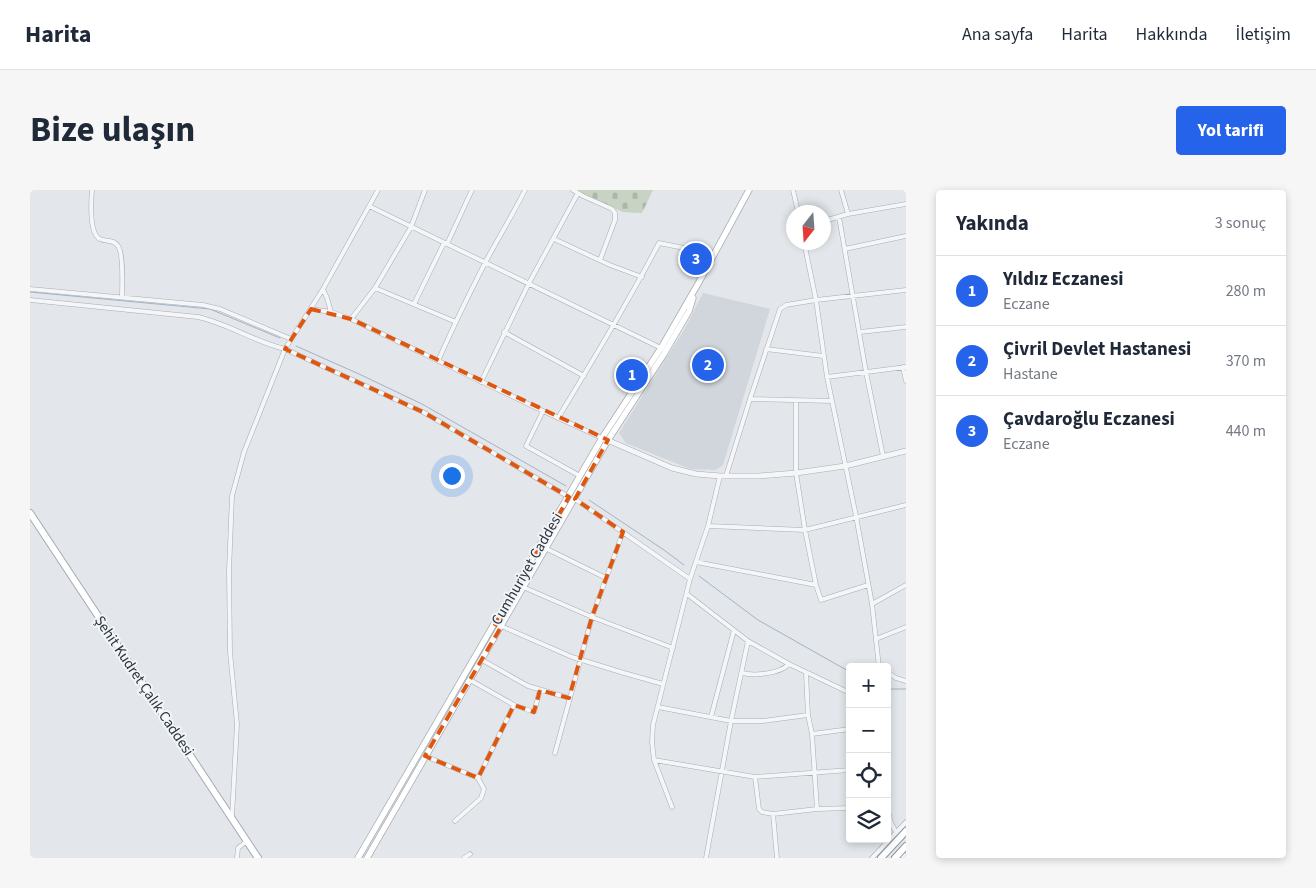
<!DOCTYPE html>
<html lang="tr">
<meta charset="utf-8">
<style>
body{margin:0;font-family:"Source Sans 3",sans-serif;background:#f6f6f7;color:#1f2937}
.controls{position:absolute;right:15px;bottom:15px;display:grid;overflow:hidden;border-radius:5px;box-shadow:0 2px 8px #0003}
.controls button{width:45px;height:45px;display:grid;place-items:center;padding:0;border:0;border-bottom:1px solid #e0e1e3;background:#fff;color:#1f2937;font:25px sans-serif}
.compass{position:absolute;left:756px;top:15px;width:45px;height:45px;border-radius:50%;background:#fff;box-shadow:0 2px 8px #0003;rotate:197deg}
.you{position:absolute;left:421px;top:285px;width:18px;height:18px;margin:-12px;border:4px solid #fff;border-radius:50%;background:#1a73e8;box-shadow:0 0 0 8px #1a73e833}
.badge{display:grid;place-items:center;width:32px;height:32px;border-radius:50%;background:#2563eb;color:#fff;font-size:16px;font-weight:700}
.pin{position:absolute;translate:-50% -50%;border:2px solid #fff;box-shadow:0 1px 5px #0006}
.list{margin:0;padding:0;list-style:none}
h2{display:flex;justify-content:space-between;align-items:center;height:65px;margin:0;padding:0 20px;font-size:21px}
h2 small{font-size:16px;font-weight:400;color:#747a83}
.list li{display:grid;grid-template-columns:32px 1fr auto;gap:15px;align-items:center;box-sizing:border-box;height:70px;padding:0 20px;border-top:1px solid #e0e1e3}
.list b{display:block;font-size:19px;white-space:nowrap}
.list p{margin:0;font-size:16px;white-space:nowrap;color:#747a83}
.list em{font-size:16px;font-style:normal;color:#747a83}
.icon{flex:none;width:28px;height:28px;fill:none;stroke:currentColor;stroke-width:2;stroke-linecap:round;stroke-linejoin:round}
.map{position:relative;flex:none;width:876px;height:668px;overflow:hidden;border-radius:5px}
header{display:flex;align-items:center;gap:30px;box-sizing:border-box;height:70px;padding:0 25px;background:#fff;border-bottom:1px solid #e0e1e3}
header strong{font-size:24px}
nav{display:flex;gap:28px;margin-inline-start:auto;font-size:18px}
.intro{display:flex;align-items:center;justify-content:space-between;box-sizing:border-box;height:120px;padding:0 30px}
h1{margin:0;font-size:35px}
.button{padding:12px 22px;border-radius:5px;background:#2563eb;color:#fff;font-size:18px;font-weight:700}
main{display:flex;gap:30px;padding:0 30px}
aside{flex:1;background:#fff;border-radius:5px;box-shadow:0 2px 8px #0003}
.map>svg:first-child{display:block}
</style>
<header>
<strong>Harita</strong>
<nav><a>Ana sayfa</a><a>Harita</a><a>Hakkında</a><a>İletişim</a></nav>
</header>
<div class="intro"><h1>Bize ulaşın</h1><a class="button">Yol tarifi</a></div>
<main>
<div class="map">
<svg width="876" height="668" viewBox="0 0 876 668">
<defs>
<pattern id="cemetery-stones" width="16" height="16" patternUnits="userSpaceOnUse" patternTransform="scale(1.25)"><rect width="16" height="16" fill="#c8d3c4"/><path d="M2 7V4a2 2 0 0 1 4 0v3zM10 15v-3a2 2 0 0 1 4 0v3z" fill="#acb6aa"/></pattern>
</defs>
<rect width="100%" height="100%" fill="#e3e6ea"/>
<path fill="#d1d5dc" d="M 673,103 L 740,119 L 693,275 L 686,280 L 660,279 L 596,253 L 589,243 L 654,140 Z"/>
<path fill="url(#cemetery-stones)" d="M 545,0 L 623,0 L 612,23 L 593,22 L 549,3 Z"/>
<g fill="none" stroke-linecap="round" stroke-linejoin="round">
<path stroke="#a0b4c7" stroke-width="1" d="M 0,102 L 180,119 L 250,148
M 266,156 L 329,184 L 392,214 L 536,296
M 559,310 L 634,360 L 654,375
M 669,386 L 728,430 L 820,482
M 857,499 L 876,499"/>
<defs>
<path id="minor" d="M 62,0 C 61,11 59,44 70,49 C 76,52 84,49 88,56 C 94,64 92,96 92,107
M 348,0 L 293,99 L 255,159 L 393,222 L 539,307
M 543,0 L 553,6 L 582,19 L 585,23 L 585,30 L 570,70
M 763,0 L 768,22
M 811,0 L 818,24
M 339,16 L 631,158
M 809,27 L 836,182 L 853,266
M 794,31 L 818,24 L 876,14
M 524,49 L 580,75 L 612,87
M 774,52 L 786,110 L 797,187 L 826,326 L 842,414 L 849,477
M 417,54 L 442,0
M 815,59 L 876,46
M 345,98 L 426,132
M 0,99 L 173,115 L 190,119 L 261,149
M 293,99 L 297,108 L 301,122
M 0,110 L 168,127 C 199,134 225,152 255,159 L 214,262 L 202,306 L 199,381 L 200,462 L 207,534 L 202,626
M 384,114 L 414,53
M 281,119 L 301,122 L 321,129 L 513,221 L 572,248
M 321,129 L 345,98 L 381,37 L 395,0
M 474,142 L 554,186
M 830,142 L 876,137
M 736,159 L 793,166
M 408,171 C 423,137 439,104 456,71 C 469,47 483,24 495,0
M 873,177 L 876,191
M 797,187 L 876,177
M 451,192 L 499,93 L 548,3
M 720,209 L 802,211
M 766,211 L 766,283 L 775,340 L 786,395 L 791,410 L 838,395
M 513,221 L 496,256 L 550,286
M 528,228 C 563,170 598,113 629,53 L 684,64
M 690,286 L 678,336 L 660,389 L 623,535 L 622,552 L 624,570 L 725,587 L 820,580
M 696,286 L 720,209 L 750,119 L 756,115 L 786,110 L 876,100
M 545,309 L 660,389
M 678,336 L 775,340 L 876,315
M 515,358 L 576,388
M 666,372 L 786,395
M 493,397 L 562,427 L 643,458
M 657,404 L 718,451 L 759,474 L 820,503
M 842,414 L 876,395
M 469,435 L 542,467 L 594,483 L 633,494
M 846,449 L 876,437
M 452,470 L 498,496 L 539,508
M 857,482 L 866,488 L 876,491
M 712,483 C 724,486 750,484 759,474
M 776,483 L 778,525 L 782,544 L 787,619
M 440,490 L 484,515 L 504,522 L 510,500
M 628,517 L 701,531 L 733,531 L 778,525
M 681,527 L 704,440
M 782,544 L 820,539
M 525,563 L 562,427 L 593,342
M 395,566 L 448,588 L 454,599 L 451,608 L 425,631
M 624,570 L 642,617
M 725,587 L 729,619 L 732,622 L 743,624 L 787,619 L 820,618
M 448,588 L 484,515
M 857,617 L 861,633 L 866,642
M 743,624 L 747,668
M 207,668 L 208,658 L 217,651
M 434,668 L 440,664
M 676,668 L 701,531 L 718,451
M 842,668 L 876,632
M 873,668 L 876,665"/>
<path id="tertiary" d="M 575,249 L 642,278 L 666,284 L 690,286 L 729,286 L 766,283 L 815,276 L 876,261"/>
<path id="secondary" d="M 328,668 L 572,248 L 631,158 L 669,92 L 719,0
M 337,668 L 578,250 L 634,164 L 659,121 L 663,108"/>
<path id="primary" d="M 0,323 L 228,668"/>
<path id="trunk" d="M 851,668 L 876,641
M 865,668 L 876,656"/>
</defs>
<use href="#minor" stroke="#a8adb4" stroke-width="5"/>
<use href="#tertiary" stroke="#a8adb4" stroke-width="6"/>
<use href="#secondary" stroke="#a8adb4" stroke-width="7"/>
<use href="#primary" stroke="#a3aab5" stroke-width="8"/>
<use href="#trunk" stroke="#8b94a0" stroke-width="8"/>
<use href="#minor" stroke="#f5f6f8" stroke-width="4"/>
<use href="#tertiary" stroke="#f5f6f8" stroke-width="5"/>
<use href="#secondary" stroke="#fff" stroke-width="5.5"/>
<use href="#primary" stroke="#fff" stroke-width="6"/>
<use href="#trunk" stroke="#fff" stroke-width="6"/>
</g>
<path fill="none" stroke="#df570f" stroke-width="4" stroke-dasharray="10 6" stroke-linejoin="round" d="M 281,119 L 321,129 L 578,250 L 545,309 L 593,342 L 562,427 L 539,508 L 510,500 L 504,522 L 484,515 L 448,588 L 395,566 L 471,437 L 465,434 L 539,307 L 393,222 L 255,159 Z"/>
<g text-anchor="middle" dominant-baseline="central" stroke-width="4" stroke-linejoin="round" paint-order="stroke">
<g font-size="15" fill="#2c3441" stroke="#f2f5f7">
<text transform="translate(497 379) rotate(-60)">Cumhuriyet Caddesi</text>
<text transform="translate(114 496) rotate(56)">Şehit Kudret Çalık Caddesi</text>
</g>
</g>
</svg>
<div class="controls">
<button>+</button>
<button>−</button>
<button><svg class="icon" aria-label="locate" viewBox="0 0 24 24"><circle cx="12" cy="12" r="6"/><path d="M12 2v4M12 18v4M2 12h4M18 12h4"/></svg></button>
<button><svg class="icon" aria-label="layers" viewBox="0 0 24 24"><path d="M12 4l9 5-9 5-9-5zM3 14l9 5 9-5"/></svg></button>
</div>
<svg class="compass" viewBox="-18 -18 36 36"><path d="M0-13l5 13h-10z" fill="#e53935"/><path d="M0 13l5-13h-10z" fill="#747a83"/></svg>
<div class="you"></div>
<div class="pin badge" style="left:602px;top:185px">1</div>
<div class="pin badge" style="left:678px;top:175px">2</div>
<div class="pin badge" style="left:666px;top:69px">3</div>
</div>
<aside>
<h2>Yakında<small>3 sonuç</small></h2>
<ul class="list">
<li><span class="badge">1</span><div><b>Yıldız Eczanesi</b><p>Eczane</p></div><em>280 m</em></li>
<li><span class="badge">2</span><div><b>Çivril Devlet Hastanesi</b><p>Hastane</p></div><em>370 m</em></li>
<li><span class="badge">3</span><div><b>Çavdaroğlu Eczanesi</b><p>Eczane</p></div><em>440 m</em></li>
</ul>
</aside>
</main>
